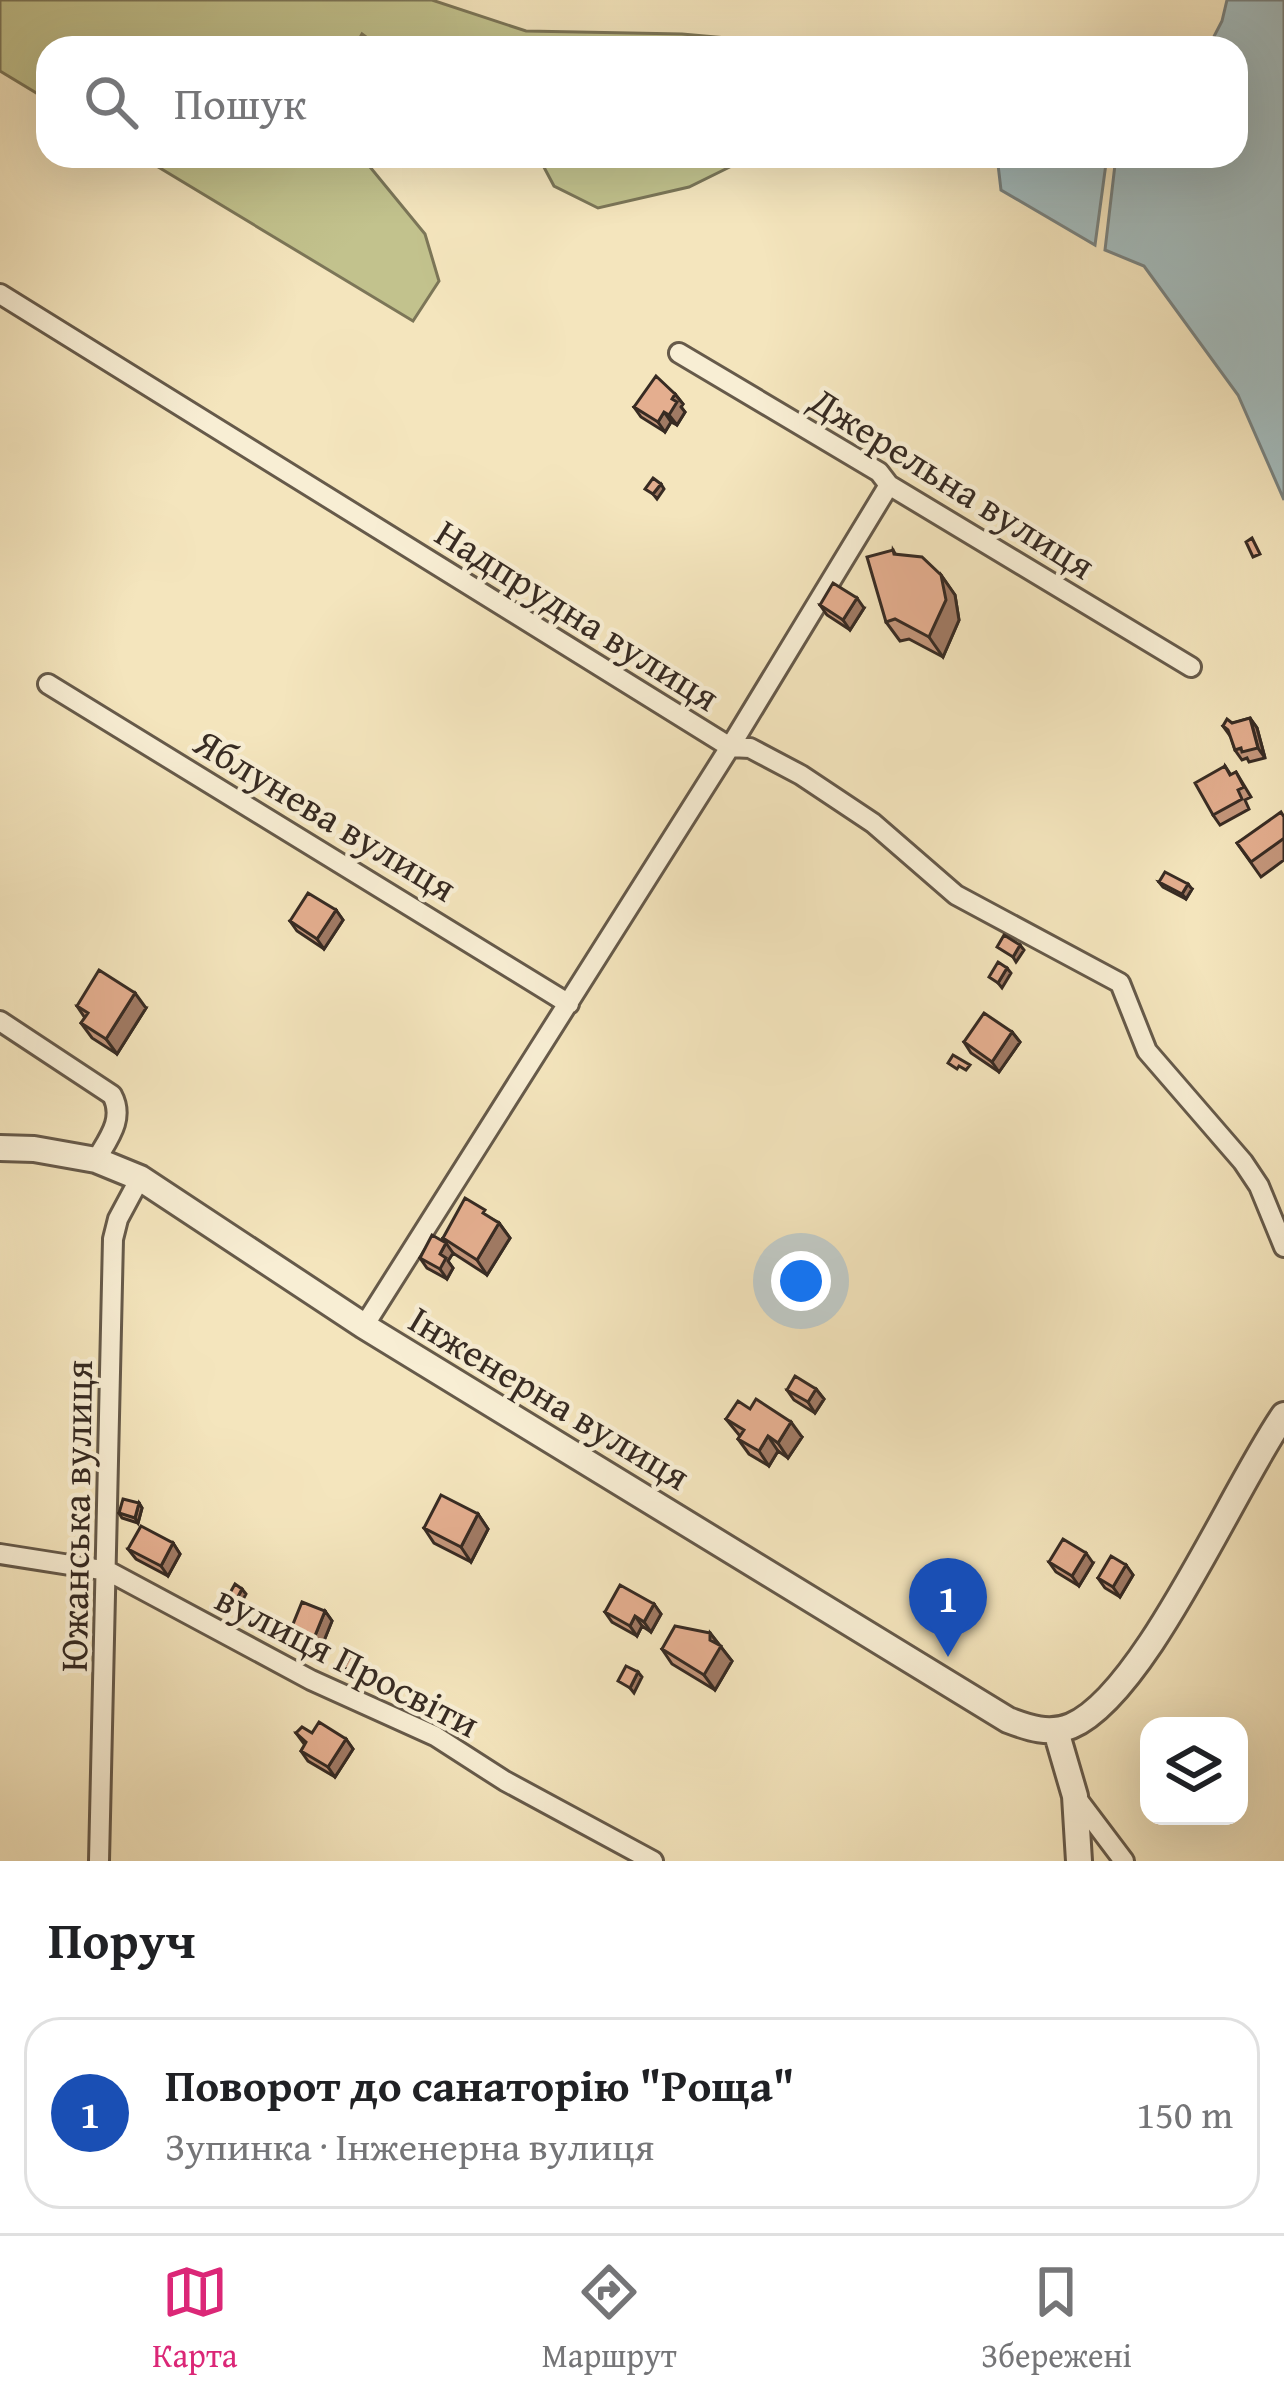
<!DOCTYPE html>
<html lang="uk">
<meta charset="utf-8">
<style>
body{margin:0;font-family:"Gentium Book Plus",serif;background:#f6f6f6;color:#202124}
.controls{position:absolute;right:36px;bottom:36px;display:grid;overflow:hidden;border-radius:24px;box-shadow:0 12px 48px #0002}
.controls button{width:108px;height:108px;display:grid;place-items:center;padding:0;border:0;border-bottom:3px solid #e0e0e0;background:#fff;color:#202124;font:60px sans-serif}
.you{position:absolute;left:801px;top:1281px;width:42px;height:42px;margin:-30px;border:9px solid #fff;border-radius:50%;background:#1a73e8;box-shadow:0 0 0 18px #1a73e833}
.badge{display:grid;place-items:center;width:78px;height:78px;border-radius:50%;background:#db2777;color:#fff;font-size:39px;font-weight:700}
.pin{position:absolute;translate:-50% -99px;filter:drop-shadow(0 3px 6px #0008)}
.pin::after{content:'';position:absolute;top:63px;width:42px;height:36px;background:inherit;clip-path:polygon(0 0,100% 0,50% 100%)}
.list{margin:0;padding:0;list-style:none}
h2{display:flex;justify-content:space-between;align-items:center;height:156px;margin:0;padding:0 48px;font-size:51px}
h2 small{font-size:39px;font-weight:400;color:#757577}
.list li{display:grid;grid-template-columns:78px 1fr auto;gap:36px;align-items:center;box-sizing:border-box;height:192px;margin:0 24px 24px;padding:0 24px;border:3px solid #e0e0e0;border-radius:36px}
.list b{display:block;font-size:45px;white-space:nowrap}
.list p{margin:0;font-size:39px;white-space:nowrap;color:#757577}
.list em{font-size:39px;font-style:normal;color:#757577}
.icon{flex:none;width:66px;height:66px;fill:none;stroke:currentColor;stroke-width:2;stroke-linecap:round;stroke-linejoin:round}
.map{position:relative;flex:none;width:1284px;height:1861px;overflow:hidden}
.search{position:absolute;background:#fff;box-shadow:0 12px 48px #0002;left:36px;right:36px;top:36px;height:132px;display:flex;align-items:center;gap:30px;box-sizing:border-box;padding:0 42px;border-radius:36px;color:#757577;font-size:45px}
.sheet{height:372px;background:#fff}
nav{display:flex;justify-content:space-around;align-items:center;box-sizing:border-box;height:168px;border-top:3px solid #e0e0e0;background:#fff;font-size:33px;color:#757577}
nav a{display:grid;justify-items:center;gap:6px}
nav .on{color:#db2777}
.map>svg:first-child{display:block}
</style>
<div class="map">
<svg width="1284" height="1861" viewBox="0 0 1284 1861">
<rect width="100%" height="100%" fill="#f4e5bd"/>
<filter id="stains"><feTurbulence type="fractalNoise" baseFrequency=".00167" numOctaves="4"/><feColorMatrix values="0 0 0 0 .2 0 0 0 0 .09 0 0 0 0 .02 0 0 0 .5 -.17"/></filter>
<radialGradient id="worn" r=".72"><stop offset=".6" stop-color="#630" stop-opacity="0"/><stop offset="1" stop-color="#630" stop-opacity=".3"/></radialGradient>
<path fill="#c2c28d" stroke="#7c7658" stroke-width="3" d="M 0,0 L 432,0 L 526,31 L 682,34 L 794,44 L 795,48 L 381,48 L 362,34 L 354,48 L 48,48 L 48,100 L 0,71 Z
M 140,156 L 361,156 L 425,234 L 439,281 L 413,321 Z
M 538,156 L 752,156 L 689,187 L 598,208 L 554,186 Z"/>
<path fill="#a3bcbe" stroke="#788280" stroke-width="3" d="M 1227,0 L 1284,0 L 1284,500 L 1238,395 L 1144,266 L 1105,250 L 1116,156 L 1236,156 L 1236,48 L 1208,48 L 1222,21 Z
M 997,156 L 1107,156 L 1095,245 L 1001,190 Z"/>
<g fill="none" stroke-linecap="round" stroke-linejoin="round">
<defs>
<path id="minor" d="M 0,294 L 730,747 L 750,748 L 801,775 L 873,823 L 956,895 L 1120,983 L 1147,1051 L 1243,1162 L 1259,1186 L 1284,1247
M 679,353 L 879,472 L 889,485 L 1191,667
M 48,684 L 569,1004
M 0,1021 L 112,1095 C 125,1119 108,1139 96,1160
M 364,1326 L 730,747 L 889,485
M 0,1554 L 108,1571 L 311,1680 L 435,1736 L 505,1781 L 653,1861
M 1075,1796 L 1124,1861
M 99,1861 L 113,1239 L 118,1219 L 140,1178"/>
<path id="tertiary" d="M 0,1148 L 34,1149 L 96,1160 L 140,1178 L 364,1326 L 1008,1720 C 1029,1728 1049,1735 1071,1726 C 1145,1695 1234,1486 1284,1415
M 1056,1731 L 1075,1796 L 1079,1861"/>
</defs>
<use href="#minor" stroke="#665a4a" stroke-width="24"/>
<use href="#tertiary" stroke="#665a4a" stroke-width="30"/>
<use href="#minor" stroke="#f8eed4" stroke-width="18"/>
<use href="#tertiary" stroke="#f8eed4" stroke-width="24"/>
</g>
<path fill="#c4967b" stroke="#372b23" stroke-width="3" d="M 675,394 L 683,404 L 681,407 L 685,412 L 677,425 L 671,422 L 665,432 L 641,417 L 634,407 Z
M 893,550 L 896,555 L 941,575 L 955,595 L 959,620 L 943,657 L 909,639 L 900,641 L 886,622 Z
M 820,605 L 864,608 L 850,630 L 827,615 Z
M 1250,718 L 1257,728 L 1265,758 L 1249,762 L 1247,758 L 1242,760 L 1235,750 L 1231,737 L 1223,726 Z
M 1225,766 L 1231,775 L 1236,772 L 1251,797 L 1245,800 L 1249,809 L 1220,825 L 1213,815 Z
M 1284,817 L 1284,860 L 1261,877 L 1237,843 Z
M 1159,882 L 1192,889 L 1186,899 L 1163,887 Z
M 336,910 L 343,920 L 324,949 L 297,931 L 290,921 Z
M 77,1006 L 146,1008 L 117,1054 L 92,1038 L 81,1023 L 85,1018 Z
M 1012,1032 L 1020,1042 L 999,1072 L 971,1053 L 964,1042 Z
M 490,1218 L 499,1223 L 510,1238 L 487,1275 L 453,1253 L 448,1261 L 453,1268 L 447,1279 L 427,1268 L 420,1258 L 446,1243 L 443,1238 Z
M 816,1389 L 824,1399 L 815,1413 L 794,1400 L 787,1390 Z
M 750,1409 L 802,1437 L 788,1458 L 778,1451 L 769,1466 L 749,1454 L 738,1439 L 740,1436 L 726,1419 Z
M 139,1503 L 142,1508 L 138,1523 L 122,1518 L 119,1513 Z
M 478,1514 L 488,1529 L 471,1562 L 434,1543 L 424,1528 Z
M 173,1543 L 180,1554 L 168,1576 L 136,1559 L 128,1549 Z
M 1049,1562 L 1093,1563 L 1079,1586 L 1056,1572 Z
M 1126,1565 L 1133,1575 L 1120,1597 L 1105,1588 L 1098,1578 Z
M 654,1604 L 661,1614 L 651,1632 L 642,1626 L 637,1636 L 612,1622 L 605,1612 Z
M 325,1611 L 332,1621 L 319,1653 L 296,1644 L 289,1634 Z
M 710,1633 L 732,1661 L 715,1690 L 672,1664 L 662,1649 Z
M 296,1733 L 312,1733 L 346,1739 L 353,1749 L 335,1777 L 308,1761 L 301,1751 L 305,1745 Z"/>
<path fill="#a07a64" stroke="#372b23" stroke-width="3" d="M 675,394 L 683,404 L 681,407 L 685,412 L 677,425 L 669,415 L 672,399 Z
M 664,412 L 671,422 L 665,432 L 658,422 Z
M 661,484 L 664,489 L 657,499 L 653,494 Z
M 941,575 L 955,595 L 959,620 L 943,657 L 929,637 Z
M 857,598 L 864,608 L 850,630 L 843,620 Z
M 1250,718 L 1257,728 L 1265,758 L 1258,748 Z
M 1188,884 L 1192,889 L 1186,899 L 1182,894 Z
M 336,910 L 343,920 L 324,949 L 317,939 Z
M 1020,945 L 1024,950 L 1016,962 L 1013,957 Z
M 1007,968 L 1011,973 L 1002,988 L 998,983 Z
M 135,993 L 146,1008 L 117,1054 L 106,1039 Z
M 1012,1032 L 1020,1042 L 999,1072 L 992,1062 Z
M 499,1223 L 510,1238 L 487,1275 L 477,1260 Z
M 446,1243 L 453,1253 L 448,1261 L 453,1268 L 447,1279 L 440,1269 L 440,1254 Z
M 816,1389 L 824,1399 L 815,1413 L 808,1402 Z
M 791,1422 L 802,1437 L 788,1458 L 778,1443 Z
M 768,1436 L 778,1451 L 769,1466 L 759,1451 Z
M 139,1503 L 142,1508 L 138,1523 L 135,1518 Z
M 478,1514 L 488,1529 L 471,1562 L 461,1547 Z
M 173,1543 L 180,1554 L 168,1576 L 161,1566 Z
M 1086,1553 L 1093,1563 L 1079,1586 L 1072,1576 Z
M 1126,1565 L 1133,1575 L 1120,1597 L 1113,1587 Z
M 242,1589 L 246,1594 L 238,1609 L 234,1604 Z
M 654,1604 L 661,1614 L 651,1632 L 644,1622 Z
M 325,1611 L 332,1621 L 319,1653 L 312,1643 Z
M 635,1616 L 642,1626 L 637,1636 L 630,1626 Z
M 710,1633 L 732,1661 L 715,1690 L 704,1675 Z
M 363,1663 L 366,1668 L 360,1679 L 356,1674 Z
M 638,1672 L 642,1677 L 634,1693 L 630,1688 Z
M 346,1739 L 353,1749 L 335,1777 L 328,1767 Z"/>
<path fill="#e4ae8f" stroke="#372b23" stroke-width="3" d="M 656,376 L 675,394 L 672,399 L 677,402 L 669,415 L 664,412 L 658,422 L 634,407 Z
M 653,478 L 661,484 L 653,494 L 645,489 Z
M 1252,538 L 1260,554 L 1253,557 L 1246,542 Z
M 893,550 L 894,554 L 922,557 L 941,575 L 946,600 L 929,637 L 895,619 L 886,622 L 867,557 Z
M 833,583 L 857,598 L 843,620 L 820,605 Z
M 1250,718 L 1258,748 L 1242,752 L 1241,748 L 1235,750 L 1228,730 L 1223,726 L 1227,719 L 1232,723 Z
M 1225,766 L 1230,775 L 1236,772 L 1244,787 L 1238,790 L 1242,799 L 1213,815 L 1195,783 Z
M 1281,812 L 1284,817 L 1284,840 L 1283,839 L 1251,862 L 1237,843 Z
M 1165,872 L 1188,884 L 1182,894 L 1159,882 Z
M 308,893 L 336,910 L 317,939 L 290,921 Z
M 1004,935 L 1020,945 L 1013,957 L 997,947 Z
M 998,962 L 1007,968 L 998,983 L 989,977 Z
M 99,970 L 135,993 L 106,1039 L 81,1023 L 88,1013 L 77,1006 Z
M 984,1013 L 1012,1032 L 992,1062 L 964,1042 Z
M 953,1055 L 970,1065 L 966,1070 L 959,1066 L 957,1069 L 948,1063 Z
M 465,1198 L 485,1210 L 483,1213 L 499,1223 L 477,1260 L 443,1238 Z
M 432,1235 L 446,1243 L 440,1254 L 446,1258 L 440,1269 L 420,1258 Z
M 795,1376 L 816,1389 L 808,1402 L 787,1390 Z
M 756,1399 L 791,1422 L 778,1443 L 768,1436 L 759,1451 L 738,1439 L 744,1430 L 726,1419 L 738,1401 L 750,1409 Z
M 441,1495 L 478,1514 L 461,1547 L 424,1528 Z
M 123,1499 L 139,1503 L 135,1518 L 119,1513 Z
M 141,1526 L 173,1543 L 161,1566 L 128,1549 Z
M 1063,1539 L 1086,1553 L 1072,1576 L 1049,1562 Z
M 1111,1556 L 1126,1565 L 1113,1587 L 1098,1578 Z
M 235,1584 L 242,1589 L 234,1604 L 226,1600 Z
M 620,1585 L 654,1604 L 644,1622 L 635,1616 L 630,1626 L 605,1612 Z
M 302,1602 L 325,1611 L 312,1643 L 289,1634 Z
M 675,1626 L 710,1633 L 710,1640 L 721,1646 L 704,1675 L 662,1649 Z
M 350,1656 L 363,1663 L 356,1674 L 344,1667 Z
M 626,1666 L 638,1672 L 630,1688 L 618,1681 Z
M 319,1722 L 346,1739 L 328,1767 L 301,1751 L 306,1742 L 296,1733 L 302,1727 L 312,1733 Z"/>
<g text-anchor="middle" dominant-baseline="central" stroke-width="9" stroke-linejoin="round" paint-order="stroke">
<g font-size="39" fill="#372b23" stroke="#f8eed4">
<text transform="translate(953 482) rotate(32)">Джерельна вулиця</text>
<text transform="translate(578 614) rotate(32)">Надпрудна вулиця</text>
<text transform="translate(326 814) rotate(31)">Яблунева вулиця</text>
<text transform="translate(550 1397) rotate(31)">Інженерна вулиця</text>
<text transform="translate(75 1516) rotate(-89)">Южанська вулиця</text>
<text transform="translate(348 1660) rotate(27)">вулиця Просвіти</text>
</g>
</g>
<rect width="100%" height="100%" filter="url(#stains)"/>
<rect width="100%" height="100%" fill="url(#worn)"/>
</svg>
<div class="controls">
<button><svg class="icon" aria-label="layers" viewBox="0 0 24 24"><path d="M12 4l9 5-9 5-9-5zM3 14l9 5 9-5"/></svg></button>
</div>
<div class="you"></div>
<div class="pin badge" style="left:948px;top:1657px;background:#1a4fb4">1</div>
<div class="search"><svg class="icon" aria-label="search" viewBox="0 0 24 24"><circle cx="10" cy="10" r="6"/><path d="M15 15l6 6"/></svg>Пошук</div>
</div>
<section class="sheet">
<h2>Поруч<small></small></h2>
<ul class="list">
<li><span class="badge" style="background:#1a4fb4">1</span><div><b>Поворот до санаторію &quot;Роща&quot;</b><p>Зупинка · Інженерна вулиця</p></div><em>150 m</em></li>
</ul>
</section>
<nav>
<a class="on"><svg class="icon" aria-label="map" viewBox="0 0 24 24"><path d="M3 6l6-2 6 2 6-2v14l-6 2-6-2-6 2zM9 4v14M15 6v14"/></svg>Карта</a>
<a><svg class="icon" aria-label="directions" viewBox="0 0 24 24"><path d="M12 3l9 9-9 9-9-9zM9 14v-3h6M13 9l2 2-2 2"/></svg>Маршрут</a>
<a><svg class="icon" aria-label="saved" viewBox="0 0 24 24"><path d="M7 4h10v16l-5-4-5 4z"/></svg>Збережені</a>
</nav>
